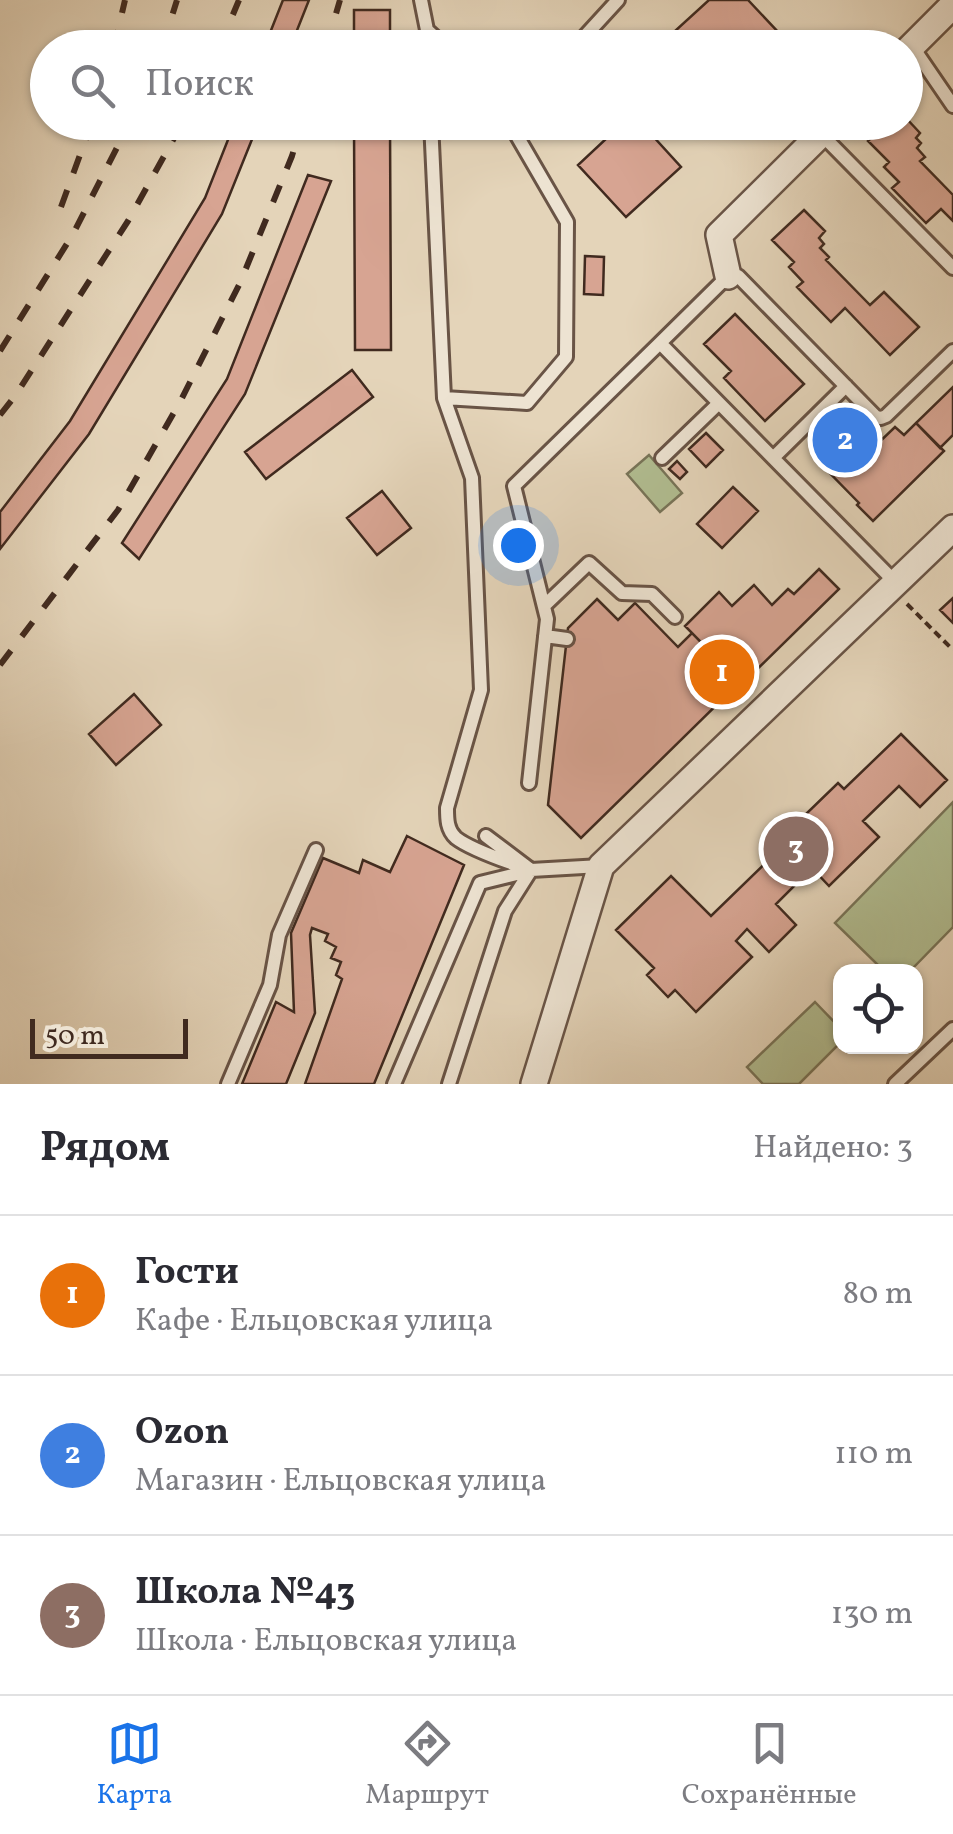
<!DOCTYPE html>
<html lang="ru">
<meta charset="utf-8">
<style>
body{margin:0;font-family:Vollkorn,serif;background:#f2f2f3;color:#2b2b33}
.controls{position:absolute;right:30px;bottom:30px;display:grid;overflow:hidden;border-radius:20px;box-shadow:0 2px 8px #0004}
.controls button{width:90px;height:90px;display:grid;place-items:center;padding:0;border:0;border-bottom:2px solid #e1e1e2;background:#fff;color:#2b2b33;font:50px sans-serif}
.scale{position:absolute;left:30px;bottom:25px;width:158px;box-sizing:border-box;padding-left:10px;border:5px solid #402a1f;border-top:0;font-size:28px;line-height:35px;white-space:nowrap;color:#402a1f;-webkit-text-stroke:8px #ede3d2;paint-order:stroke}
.you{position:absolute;left:518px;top:545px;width:35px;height:35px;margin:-25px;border:8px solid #fff;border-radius:50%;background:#1a73e8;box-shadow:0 0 0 15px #1a73e833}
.badge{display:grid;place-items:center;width:65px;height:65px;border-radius:50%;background:#1a73e8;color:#fff;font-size:32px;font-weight:700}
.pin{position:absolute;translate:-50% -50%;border:5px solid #fff;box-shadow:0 2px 10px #0006}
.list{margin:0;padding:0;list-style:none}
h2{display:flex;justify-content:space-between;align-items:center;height:130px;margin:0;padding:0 40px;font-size:42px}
h2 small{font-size:32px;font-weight:400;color:#7c7c81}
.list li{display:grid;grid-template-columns:65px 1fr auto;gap:30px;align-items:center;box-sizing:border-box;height:160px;padding:0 40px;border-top:2px solid #e1e1e2}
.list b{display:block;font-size:38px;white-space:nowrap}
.list p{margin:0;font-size:32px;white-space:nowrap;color:#7c7c81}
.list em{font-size:32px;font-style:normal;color:#7c7c81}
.icon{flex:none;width:55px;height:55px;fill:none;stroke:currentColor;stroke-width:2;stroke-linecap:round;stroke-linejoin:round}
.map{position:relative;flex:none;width:953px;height:1084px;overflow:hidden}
.search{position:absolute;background:#fff;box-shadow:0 2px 8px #0004;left:30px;right:30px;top:30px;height:110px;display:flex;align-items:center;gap:25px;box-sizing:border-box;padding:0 35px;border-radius:55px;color:#7c7c81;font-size:38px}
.sheet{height:610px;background:#fff}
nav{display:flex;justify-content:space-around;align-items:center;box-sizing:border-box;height:140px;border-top:2px solid #e1e1e2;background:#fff;font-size:28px;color:#7c7c81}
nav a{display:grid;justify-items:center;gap:5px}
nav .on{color:#1a73e8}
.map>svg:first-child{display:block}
</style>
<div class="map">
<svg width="953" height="1084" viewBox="0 0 953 1084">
<rect width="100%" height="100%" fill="#e4d4b9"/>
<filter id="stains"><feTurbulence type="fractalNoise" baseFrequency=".002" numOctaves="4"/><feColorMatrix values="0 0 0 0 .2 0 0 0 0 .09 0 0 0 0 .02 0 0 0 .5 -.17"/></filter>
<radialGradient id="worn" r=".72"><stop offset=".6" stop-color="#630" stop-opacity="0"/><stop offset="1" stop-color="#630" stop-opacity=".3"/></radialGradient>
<path fill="#b1bd91" stroke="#787458" stroke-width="2.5" d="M 649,455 L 682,493 L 660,512 L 627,474 Z
M 953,802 L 953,927 L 910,971 L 884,971 L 835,923 Z
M 815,1002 L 840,1028 L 840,1043 L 799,1084 L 763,1084 L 747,1067 Z"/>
<path fill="#d7a492" stroke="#402a1f" stroke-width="2.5" d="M 283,0 L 309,0 L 290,48 L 264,48 Z
M 709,0 L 748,0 L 779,33 L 763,48 L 691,48 L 675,31 Z
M 354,10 L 390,10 L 390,48 L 354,48 Z
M 906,118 L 920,133 L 916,138 L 921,143 L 917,148 L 925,157 L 920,161 L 953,195 L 953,221 L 941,209 L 926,223 L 892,188 L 899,182 L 884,167 L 889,162 L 868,141 L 887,122 L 906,122 Z
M 235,122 L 259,122 L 222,214 L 89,434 L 0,549 L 0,512 L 70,421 L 205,198 Z
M 354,122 L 390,122 L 391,350 L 355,350 Z
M 624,122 L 640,122 L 681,167 L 626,217 L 578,165 Z
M 308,175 L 331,181 L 245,394 L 139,559 L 122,543 L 227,379 Z
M 804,210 L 825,231 L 819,238 L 824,244 L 820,248 L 829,257 L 826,260 L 870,305 L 884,292 L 919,327 L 890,355 L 845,308 L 831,322 L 797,287 L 803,282 L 789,267 L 794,262 L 772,240 Z
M 585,256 L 604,257 L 603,295 L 584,294 Z
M 735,314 L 804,384 L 765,421 L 724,378 L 731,371 L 704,344 Z
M 352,370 L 373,397 L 266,479 L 245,452 Z
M 953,387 L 953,435 L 940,448 L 916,423 Z
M 916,423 L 944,451 L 873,521 L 857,505 L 859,503 L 816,459 L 846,429 L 869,452 L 895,427 L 904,435 Z
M 706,433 L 723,450 L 706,467 L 689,449 Z
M 677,461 L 687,472 L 680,479 L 669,469 Z
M 733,487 L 758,511 L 722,548 L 697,524 Z
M 382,491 L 411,528 L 377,555 L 347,518 Z
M 819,569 L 839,589 L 742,684 L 685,626 L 719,592 L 732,606 L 754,585 L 772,605 L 788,589 L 794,594 Z
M 953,598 L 953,623 L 940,610 Z
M 597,599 L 618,620 L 635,603 L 678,647 L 692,633 L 740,682 L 581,838 L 548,805 L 568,628 Z
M 134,694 L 161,725 L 116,765 L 89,734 Z
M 901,734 L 947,780 L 920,807 L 899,786 L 863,821 L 879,837 L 829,886 L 812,868 L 776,904 L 796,925 L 769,952 L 747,929 L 736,941 L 752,957 L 696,1012 L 675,990 L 668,997 L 647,975 L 654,968 L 616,930 L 671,876 L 711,916 L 781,848 L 776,843 L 838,783 L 844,789 Z
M 407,836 L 464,865 L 374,1084 L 305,1084 L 342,979 L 336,975 L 341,962 L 331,958 L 336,947 L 325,941 L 328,934 L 312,928 L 310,935 L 315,1013 L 286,1084 L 242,1084 L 276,1002 L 294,1012 L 291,933 L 323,858 L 359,873 L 363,860 L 390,872 Z"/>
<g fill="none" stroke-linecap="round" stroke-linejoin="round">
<defs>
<path id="service" d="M 421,0 L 427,30
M 912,46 L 953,106
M 428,48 L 427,30 L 447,48
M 574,48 L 618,0
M 431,122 L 444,398 L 472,478 L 481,690 L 447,808 C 447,819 447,830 456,838 C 470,849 513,864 531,870
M 821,134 L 953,268
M 660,343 L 728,276 L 738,276 L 876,417 L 881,418 L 886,416 L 953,351
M 444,398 L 527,403 L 566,357 L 567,222 L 509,122
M 662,458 L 719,403
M 773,458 L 846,386
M 544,606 L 589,563 L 622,593 L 652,594 L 675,617
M 545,636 L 567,639
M 529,783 L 547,619 L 514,486 L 660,343 L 896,583
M 486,836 L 531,870 L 601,866
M 228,1084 L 270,985 L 279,935 L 316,850
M 394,1084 L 480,883 L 529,871
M 449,1084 L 505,911 L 531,870
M 895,1084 L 953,1029"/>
<path id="minor" d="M 906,52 L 953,5
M 728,276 L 719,235 L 833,122
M 534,1084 L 601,866 L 953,528"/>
</defs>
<use href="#service" stroke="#695446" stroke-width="18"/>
<use href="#minor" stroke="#695446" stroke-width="30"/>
<path stroke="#402a1f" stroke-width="4" stroke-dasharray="8 5" stroke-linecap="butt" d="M 907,604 L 953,650"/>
<use href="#service" stroke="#ede3d2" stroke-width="12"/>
<use href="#minor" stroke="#ede3d2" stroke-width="25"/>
<path stroke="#402a1f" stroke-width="6" stroke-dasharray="18 18" stroke-linecap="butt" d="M 114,48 L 125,0
M 162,48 L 177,0
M 219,48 L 239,0
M 326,48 L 340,0
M 61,207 L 92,122
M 0,351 L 73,234 L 130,122
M 0,415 L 15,396 L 128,221 L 183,122
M 0,665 L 118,510 L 180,402 L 240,283 L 292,156 L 302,122"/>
</g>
<rect width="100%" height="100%" filter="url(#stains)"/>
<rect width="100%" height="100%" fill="url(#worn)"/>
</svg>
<div class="controls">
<button><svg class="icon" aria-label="locate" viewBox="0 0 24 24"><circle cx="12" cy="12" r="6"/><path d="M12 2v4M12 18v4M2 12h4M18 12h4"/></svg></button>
</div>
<div class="scale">50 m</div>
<div class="you"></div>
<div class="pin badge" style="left:722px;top:672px;background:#e8710a">1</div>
<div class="pin badge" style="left:845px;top:440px;background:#3f7fe0">2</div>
<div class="pin badge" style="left:796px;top:849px;background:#8d6e63">3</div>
<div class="search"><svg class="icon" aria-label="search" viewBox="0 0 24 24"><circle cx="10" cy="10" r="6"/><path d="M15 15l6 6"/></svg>Поиск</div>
</div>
<section class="sheet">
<h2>Рядом<small>Найдено: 3</small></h2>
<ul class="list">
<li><span class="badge" style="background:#e8710a">1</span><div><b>Гости</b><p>Кафе · Ельцовская улица</p></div><em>80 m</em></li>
<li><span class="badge" style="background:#3f7fe0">2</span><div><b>Ozon</b><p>Магазин · Ельцовская улица</p></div><em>110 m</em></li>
<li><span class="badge" style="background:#8d6e63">3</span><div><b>Школа №43</b><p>Школа · Ельцовская улица</p></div><em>130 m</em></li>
</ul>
</section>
<nav>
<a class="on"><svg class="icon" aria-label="map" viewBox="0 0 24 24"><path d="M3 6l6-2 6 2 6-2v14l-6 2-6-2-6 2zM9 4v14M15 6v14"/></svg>Карта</a>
<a><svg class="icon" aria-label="directions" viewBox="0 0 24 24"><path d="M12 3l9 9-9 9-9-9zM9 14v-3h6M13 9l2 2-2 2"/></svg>Маршрут</a>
<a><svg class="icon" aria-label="saved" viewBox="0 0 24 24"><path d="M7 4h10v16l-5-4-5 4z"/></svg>Сохранённые</a>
</nav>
